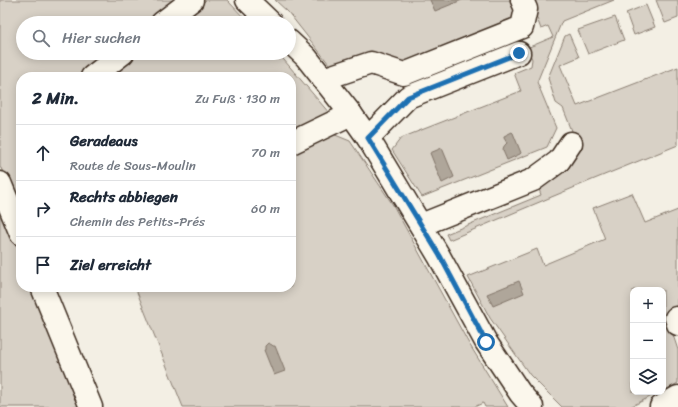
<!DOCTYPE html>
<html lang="de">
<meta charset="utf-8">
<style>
body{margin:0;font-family:Sriracha,sans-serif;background:#f6f6f7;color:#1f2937}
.controls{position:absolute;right:12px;bottom:12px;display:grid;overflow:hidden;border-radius:8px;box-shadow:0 2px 10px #0003}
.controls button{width:36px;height:36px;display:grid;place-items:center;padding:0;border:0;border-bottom:1px solid #e0e1e3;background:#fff;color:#1f2937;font:20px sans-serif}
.stop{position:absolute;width:12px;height:12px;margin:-9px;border:3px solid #1f6fb2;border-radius:50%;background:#fff}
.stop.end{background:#1f6fb2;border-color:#fff;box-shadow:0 1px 4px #0008}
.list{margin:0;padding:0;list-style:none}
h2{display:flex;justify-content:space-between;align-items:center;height:52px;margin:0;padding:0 16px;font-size:17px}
h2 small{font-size:13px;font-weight:400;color:#747a83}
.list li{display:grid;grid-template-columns:26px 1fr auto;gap:12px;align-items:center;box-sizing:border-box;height:56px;padding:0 16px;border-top:1px solid #e0e1e3}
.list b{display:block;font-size:15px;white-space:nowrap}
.list p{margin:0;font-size:13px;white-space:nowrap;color:#747a83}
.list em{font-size:13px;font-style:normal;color:#747a83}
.icon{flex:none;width:22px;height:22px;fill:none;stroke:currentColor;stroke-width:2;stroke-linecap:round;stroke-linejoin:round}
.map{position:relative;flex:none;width:678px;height:407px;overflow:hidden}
.search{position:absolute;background:#fff;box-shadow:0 2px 10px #0003;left:16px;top:16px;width:280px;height:44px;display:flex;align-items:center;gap:10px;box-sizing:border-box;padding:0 14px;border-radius:22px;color:#747a83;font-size:15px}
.panel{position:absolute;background:#fff;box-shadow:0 2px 10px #0003;left:16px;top:72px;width:280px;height:220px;border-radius:16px}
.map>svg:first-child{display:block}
</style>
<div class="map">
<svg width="678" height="407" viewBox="0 0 678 407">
<rect width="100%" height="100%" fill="#f3efe4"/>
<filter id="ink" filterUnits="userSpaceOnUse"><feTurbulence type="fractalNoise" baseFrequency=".025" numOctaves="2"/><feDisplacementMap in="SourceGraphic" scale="8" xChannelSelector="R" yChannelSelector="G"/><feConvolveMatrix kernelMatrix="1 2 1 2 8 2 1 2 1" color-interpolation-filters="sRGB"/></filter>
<g filter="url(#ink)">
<path fill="#d8d1c6" stroke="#8a7e72" d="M 0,0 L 180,0 L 150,23 L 23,23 L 23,53 L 111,53 L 79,77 L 21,77 L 21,216 L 1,168 L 0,168 Z
M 206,0 L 227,0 L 249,23 L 177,23 Z
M 275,0 L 513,0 L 517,10 L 512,21 L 399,65 L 337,67 L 329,64 L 288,12 Z
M 530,0 L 614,0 L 562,21 L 537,82 L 556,128 L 547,147 L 422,197 L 392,150 L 401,138 L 521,91 L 514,73 L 531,66 L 532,59 L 527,48 L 553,37 L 548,26 L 541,29 Z
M 656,0 L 678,0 L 678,18 L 665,23 Z
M 646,5 L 655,27 L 634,35 L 626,13 Z
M 615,17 L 624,40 L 588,54 L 578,30 Z
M 569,34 L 579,57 L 560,65 L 577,106 L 678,67 L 678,145 L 592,180 L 449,240 L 446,234 L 541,195 L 539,189 L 556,178 L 576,153 L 580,151 L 563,108 L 556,103 L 548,78 L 565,36 Z
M 138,53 L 278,53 L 330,114 L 291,133 L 291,77 L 107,77 Z
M 328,132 L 350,141 L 393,205 L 468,342 L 508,407 L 485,407 L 483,403 L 474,407 L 183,407 L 135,287 L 291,287 L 291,151 Z
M 632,193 L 645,223 L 678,210 L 678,312 L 667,317 L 678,350 L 678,383 L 663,391 L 663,290 L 633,290 L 633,392 L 660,392 L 630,407 L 562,407 L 530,375 L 490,318 L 468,277 L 537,249 L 543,265 L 605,239 L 593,208 Z
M 0,202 L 21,255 L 21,287 L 33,287 L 81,407 L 0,407 Z"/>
<path fill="#afa69a" stroke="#817468" d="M 430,0 L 462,0 L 435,11 Z
M 512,132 L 513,133 L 521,153 L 520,154 L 507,160 C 504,152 500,149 507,143 L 504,138 L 504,136 Z
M 442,148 L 454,177 L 442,183 L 430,153 Z
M 519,281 L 524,293 L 493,306 L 487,294 Z
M 268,343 L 272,345 L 273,346 L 275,346 L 285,371 L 274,375 L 264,350 L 265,350 L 265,346 Z"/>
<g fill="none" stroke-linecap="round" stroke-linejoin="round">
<defs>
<path id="minor" d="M 162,23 L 192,0
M 92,77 L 123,53
M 323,79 L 371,63 L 404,74 L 522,27 L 526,9 L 522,0
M 368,138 L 408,97 L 519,53
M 291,143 L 351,114
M 0,183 L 21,234
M 421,225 L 533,180 L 559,161 L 571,143
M 42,287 L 91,407
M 676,318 L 678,324
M 661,407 L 678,397"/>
<path id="major" d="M 247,0 L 271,23
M 289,41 L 306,57 L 351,114 L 368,138 L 439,256 L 486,342 L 520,393 L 532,407"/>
</defs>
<use href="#minor" stroke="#3b2a1e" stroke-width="25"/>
<use href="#major" stroke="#3b2a1e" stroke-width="25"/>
<use href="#minor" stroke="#fbf7ec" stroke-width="22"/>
<use href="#major" stroke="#fbf7ec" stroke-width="22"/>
</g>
</g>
<g fill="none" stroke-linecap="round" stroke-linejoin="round" filter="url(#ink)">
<path stroke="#1f6fb2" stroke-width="5" d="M 486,342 L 440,256 L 368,138 L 408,97 L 519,53"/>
</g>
</svg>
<div class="controls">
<button>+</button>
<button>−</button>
<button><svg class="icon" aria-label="layers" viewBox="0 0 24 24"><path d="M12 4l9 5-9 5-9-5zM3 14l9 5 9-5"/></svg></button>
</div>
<div class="stop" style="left:486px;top:342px"></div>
<div class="stop end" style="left:519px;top:53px"></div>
<div class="search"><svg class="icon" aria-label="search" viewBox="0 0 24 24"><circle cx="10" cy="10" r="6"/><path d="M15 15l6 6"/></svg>Hier suchen</div>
<section class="panel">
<h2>2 Min.<small>Zu Fuß · 130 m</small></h2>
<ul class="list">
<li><svg class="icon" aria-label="ahead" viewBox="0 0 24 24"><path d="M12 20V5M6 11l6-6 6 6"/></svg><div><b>Geradeaus</b><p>Route de Sous-Moulin</p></div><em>70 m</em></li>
<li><svg class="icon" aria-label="right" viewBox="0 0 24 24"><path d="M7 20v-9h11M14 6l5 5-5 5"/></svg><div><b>Rechts abbiegen</b><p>Chemin des Petits-Prés</p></div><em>60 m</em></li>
<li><svg class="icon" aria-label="arrive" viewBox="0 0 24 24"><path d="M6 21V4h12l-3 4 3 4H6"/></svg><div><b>Ziel erreicht</b></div></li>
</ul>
</section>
</div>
